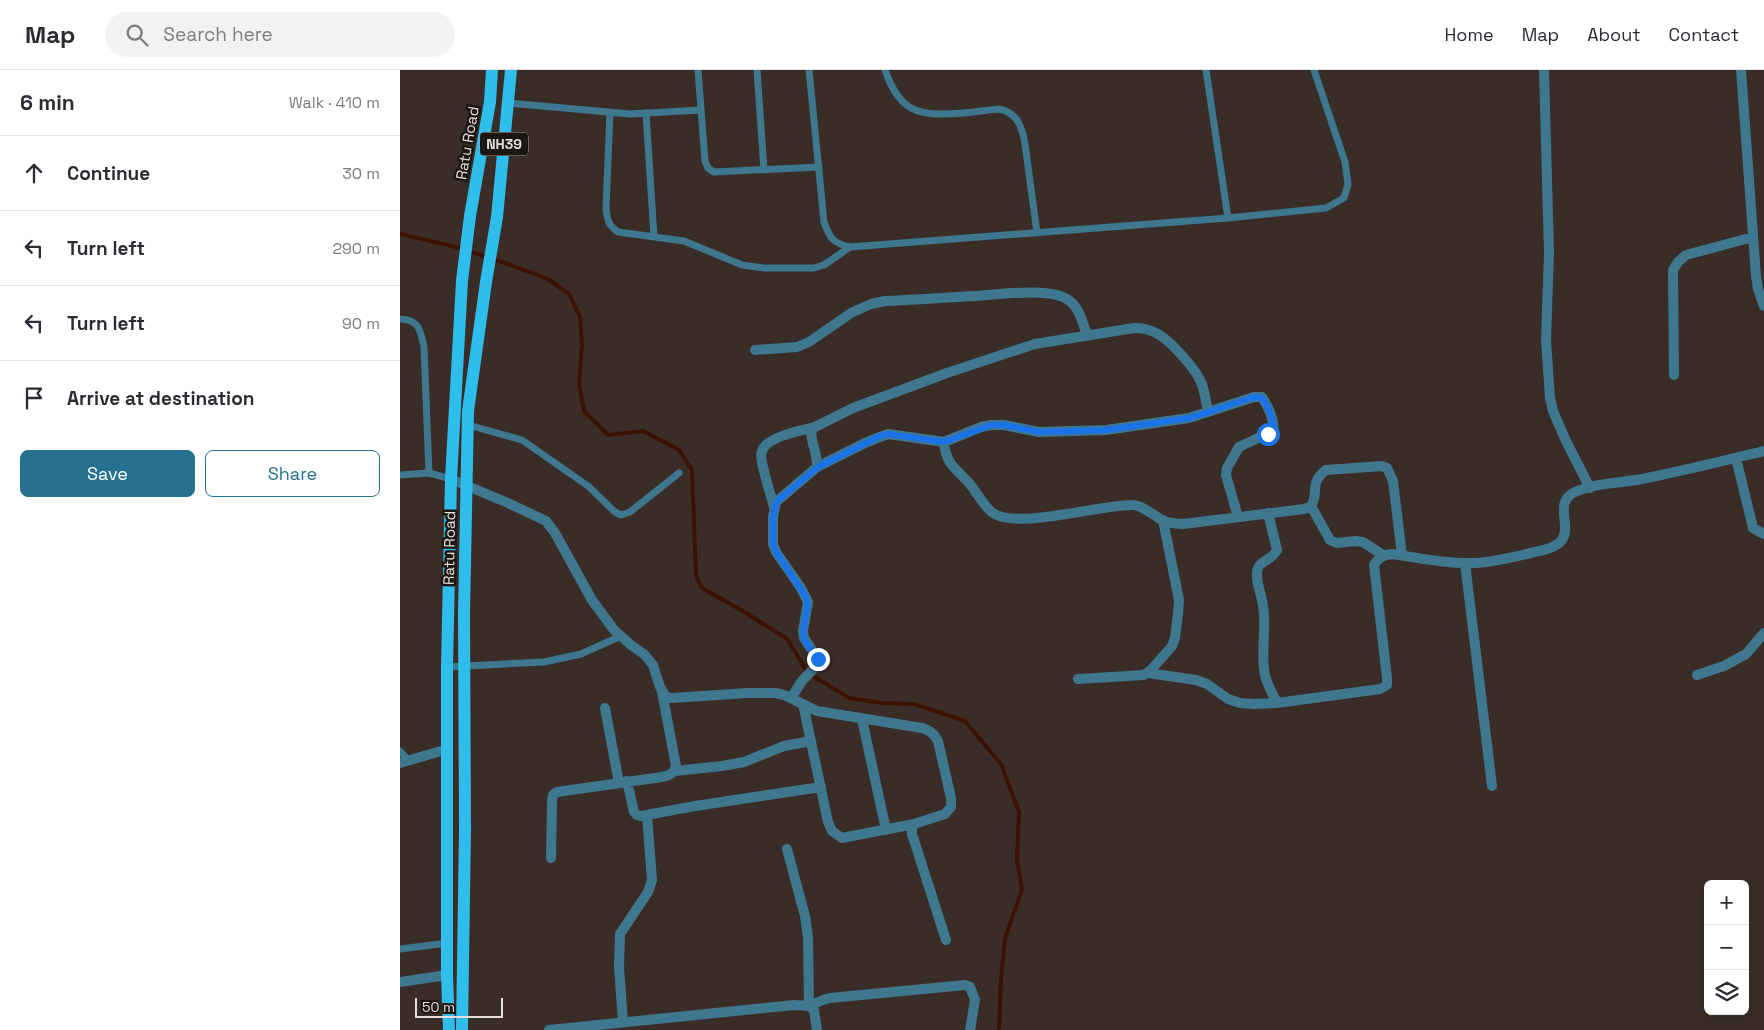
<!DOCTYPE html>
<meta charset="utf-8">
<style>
body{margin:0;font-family:"Space Grotesk",sans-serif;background:#f2f2f3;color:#2b2b33}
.controls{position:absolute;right:15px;bottom:15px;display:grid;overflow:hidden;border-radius:8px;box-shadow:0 2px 8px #0003}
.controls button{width:45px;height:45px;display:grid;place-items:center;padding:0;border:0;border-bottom:1px solid #e1e1e2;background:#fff;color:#2b2b33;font:25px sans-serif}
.scale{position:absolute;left:15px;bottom:12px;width:88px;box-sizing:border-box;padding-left:5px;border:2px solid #e8dfdb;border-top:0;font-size:14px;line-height:18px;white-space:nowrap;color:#e8dfdb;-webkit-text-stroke:4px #1d1714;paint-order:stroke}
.stop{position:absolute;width:15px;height:15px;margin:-11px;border:4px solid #1a73e8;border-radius:50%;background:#fff}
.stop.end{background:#1a73e8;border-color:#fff;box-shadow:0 1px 5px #0008}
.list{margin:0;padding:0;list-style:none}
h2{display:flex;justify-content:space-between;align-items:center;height:65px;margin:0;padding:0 20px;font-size:21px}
h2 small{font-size:16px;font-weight:400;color:#7c7c81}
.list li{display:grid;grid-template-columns:32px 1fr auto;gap:15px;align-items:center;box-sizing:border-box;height:75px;padding:0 20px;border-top:1px solid #e1e1e2}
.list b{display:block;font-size:19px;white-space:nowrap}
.list em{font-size:16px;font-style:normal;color:#7c7c81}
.actions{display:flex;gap:10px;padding:15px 20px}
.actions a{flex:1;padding:11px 0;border:1px solid #26728e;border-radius:8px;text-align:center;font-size:18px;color:#26728e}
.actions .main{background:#26728e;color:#fff}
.icon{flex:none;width:28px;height:28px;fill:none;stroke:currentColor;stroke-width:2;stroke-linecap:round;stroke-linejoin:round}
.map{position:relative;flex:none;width:1364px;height:960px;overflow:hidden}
header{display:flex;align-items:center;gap:30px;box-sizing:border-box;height:70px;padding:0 25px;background:#fff;border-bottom:1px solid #e1e1e2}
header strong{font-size:24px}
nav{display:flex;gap:28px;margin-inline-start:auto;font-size:18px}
.search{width:350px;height:45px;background:#f2f2f3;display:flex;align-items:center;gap:12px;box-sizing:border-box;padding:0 18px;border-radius:28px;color:#7c7c81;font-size:19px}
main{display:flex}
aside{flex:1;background:#fff}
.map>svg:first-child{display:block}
</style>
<header>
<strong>Map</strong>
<div class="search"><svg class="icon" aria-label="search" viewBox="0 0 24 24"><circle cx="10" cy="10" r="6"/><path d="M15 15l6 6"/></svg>Search here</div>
<nav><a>Home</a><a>Map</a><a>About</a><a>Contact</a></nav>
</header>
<main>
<aside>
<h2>6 min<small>Walk · 410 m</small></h2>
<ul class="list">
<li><svg class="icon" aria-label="ahead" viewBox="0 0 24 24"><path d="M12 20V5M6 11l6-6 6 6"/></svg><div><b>Continue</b></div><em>30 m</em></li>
<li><svg class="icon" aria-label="left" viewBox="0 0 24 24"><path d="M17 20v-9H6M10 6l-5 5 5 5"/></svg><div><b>Turn left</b></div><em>290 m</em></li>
<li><svg class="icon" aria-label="left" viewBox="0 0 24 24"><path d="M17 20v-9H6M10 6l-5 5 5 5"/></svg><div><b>Turn left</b></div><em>90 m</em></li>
<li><svg class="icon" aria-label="arrive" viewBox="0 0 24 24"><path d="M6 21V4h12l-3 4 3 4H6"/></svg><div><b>Arrive at destination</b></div></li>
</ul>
<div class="actions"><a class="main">Save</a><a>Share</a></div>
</aside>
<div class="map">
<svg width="1364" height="960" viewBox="0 0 1364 960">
<rect width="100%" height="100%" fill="#3a2d27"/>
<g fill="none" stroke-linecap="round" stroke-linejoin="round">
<path stroke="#3d1100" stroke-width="4" d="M 0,164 L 56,177 L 108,194 L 148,209 L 169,224 L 180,247 L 182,275 L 179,314 L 184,341 L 208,365 L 243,361 L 279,380 L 292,400 L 296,506 L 302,518 L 348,544 L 387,569 L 408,603 L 449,628 L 482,633 L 514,634 L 565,651 L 601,694 L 619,742 L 617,789 L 622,820 L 605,868 L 601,909 L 599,960"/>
<path stroke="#3e778e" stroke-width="7" d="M 298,0 L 305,91 L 308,98 L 314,102 L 419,97
M 357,0 L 364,100
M 409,0 L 424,152 C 430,169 433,173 450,177 L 828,148 L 926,138 L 944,128 L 948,114 L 945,92 L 914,0
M 485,0 C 490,14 497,30 511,38 C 531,50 576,41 599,39 C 618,43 622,57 625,74 L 637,163
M 806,0 L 828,148
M 108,33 L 230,44 L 301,40
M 210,43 L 206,138 C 207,150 209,156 218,162 L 284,171 L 342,195 L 364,198 L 414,198 L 424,195 L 450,177
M 246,43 L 254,167
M 0,249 C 20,250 20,260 24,277 L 29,403
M 68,355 L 122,370 L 188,416 L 215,442 L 221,445 L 230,442 L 279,403
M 0,405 L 29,403 L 51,409
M 47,597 L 144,592 L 181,584 L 221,566
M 0,681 L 9,691
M 0,879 L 48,873"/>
<path stroke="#3e778e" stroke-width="10" d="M 1144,0 L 1149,183 L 1146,270 L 1150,328 L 1153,341 L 1166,371 L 1190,418
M 1341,0 L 1356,206 L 1358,219 L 1364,236
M 355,280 L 397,277 L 409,272 L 451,243 L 471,234 L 485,231 C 514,230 543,228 572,226 C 596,225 648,217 667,229 C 680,237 682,252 687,265
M 1274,305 L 1273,200 L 1278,192 L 1286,185 L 1353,167
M 544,372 C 546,395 555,397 569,413 C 577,422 583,436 593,443 C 618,460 701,434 734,435 C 744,436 755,447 764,451 C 771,453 776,454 783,454 L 904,439 L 911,436 C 920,422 908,414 926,400 L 982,396 L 987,398 L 993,411 L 1002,485
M 1336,388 L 1353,458 L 1364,464
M 417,397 L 467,372 L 488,364 L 544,372 L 581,357 L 591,355 L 604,355 L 639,362 L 706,360 L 789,348 L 854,327 L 862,327 C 868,336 875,351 873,361 L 839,377 L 827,398 L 826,405 L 838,447
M 51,409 L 108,433 L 146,451 L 155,463 L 192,530 L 214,560 L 231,575 L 245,585 L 253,595 L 260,617 L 266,627 L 272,628 L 348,623 L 375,623 L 384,625 L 417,641 L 522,658 C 530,661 534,663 538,671 L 551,728 L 551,737 L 545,744 L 514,754 L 512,757 L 512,764 L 546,870
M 911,436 L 930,470 L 937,473 L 955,471 L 963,472 L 983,485
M 374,438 C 371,424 361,397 361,384 C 362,381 364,376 367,374 C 380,364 400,361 415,357
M 868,443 L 877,480 C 872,490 860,491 858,498 C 854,509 862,525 863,536 C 867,559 860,583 865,605 C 867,615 873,624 877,633
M 1065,493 L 1092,716
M 748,603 L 796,610 L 807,614 L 828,629 L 840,633 L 854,634 L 877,633 L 980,619 L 987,615 L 987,608 L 974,495 C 979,487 983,485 992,484 C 1019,488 1047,494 1075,493 C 1094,492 1112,487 1131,483 C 1141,480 1155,479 1162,470 C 1172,455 1153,432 1175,422 C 1195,413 1220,413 1242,409 C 1283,401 1323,391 1364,381
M 1297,605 L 1324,596 L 1346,584 L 1364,563
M 678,609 L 744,605 L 751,600 L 772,576 L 775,568 L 778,544 L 779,530 L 763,450
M 391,628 L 402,611 L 417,595 L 418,589 L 404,568 L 403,561 L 408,532 L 401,518 L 376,482 L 373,474 L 373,447 L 376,432 L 417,397 C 418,385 411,373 411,361 L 415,357 L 453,338 L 547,303 L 635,274 L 734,258 C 742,258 749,259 756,263 C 769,269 795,298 801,312 C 805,321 806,332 808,342
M 403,634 L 428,752 L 432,761 L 442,768 L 514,754
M 205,638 L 219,713
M 462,649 L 486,760
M 0,693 L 48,679
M 275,701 L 322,696 L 344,692 L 384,676 L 411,671
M 227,711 L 234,742 L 237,745 L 241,746 L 295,736 L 421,717
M 387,779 L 405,846 L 408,867 L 409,936 L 423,930 L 430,928 L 565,915 L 570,917 L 575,930 L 570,960
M 151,788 L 152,732 L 153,725 L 157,722 L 262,707 C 269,705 274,704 276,696 L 262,622
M 0,912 L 47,905
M 223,952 L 219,897 L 220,864 L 248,822 L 252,810 L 247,745
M 149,960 L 394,935 L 409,936 L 414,940 L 417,960"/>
<path stroke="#2fbdec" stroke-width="12" d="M 49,960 L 47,905 L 47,597 L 51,409 L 62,211 L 70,146 L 90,32 L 92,0
M 62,960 L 65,759 L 64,543 L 68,341 L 86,212 L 97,147 L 111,0"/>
</g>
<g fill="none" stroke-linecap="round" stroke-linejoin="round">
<path stroke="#1a73e8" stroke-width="6" d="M 418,589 C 414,582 406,576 404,568 C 400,555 411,541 406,527 L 376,482 L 373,474 L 373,447 L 376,432 L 418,397 L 480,366 L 488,364 L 544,372 L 591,355 L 604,355 L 639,362 L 706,360 L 790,348 L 854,327 L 862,328 C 868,336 875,351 873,361 L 868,364"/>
</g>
<g text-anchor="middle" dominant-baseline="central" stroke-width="5" stroke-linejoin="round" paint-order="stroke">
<rect fill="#1d1714" stroke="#aba39f" stroke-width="1" x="80" y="62.5" width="48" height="23" rx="4"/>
<g font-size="14" font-weight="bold" fill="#e8dfdb">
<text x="104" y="74">NH39</text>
</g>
<g font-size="15" fill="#e8dfdb" stroke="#1d1714">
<text transform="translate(67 73) rotate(-80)">Ratu Road</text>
<text transform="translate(49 478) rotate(-89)">Ratu Road</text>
</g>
</g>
</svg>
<div class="controls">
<button>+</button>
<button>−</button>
<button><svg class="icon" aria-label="layers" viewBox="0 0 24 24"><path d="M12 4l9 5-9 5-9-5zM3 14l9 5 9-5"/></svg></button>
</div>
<div class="scale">50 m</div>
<div class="stop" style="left:868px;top:364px"></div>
<div class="stop end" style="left:418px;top:589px"></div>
</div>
</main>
